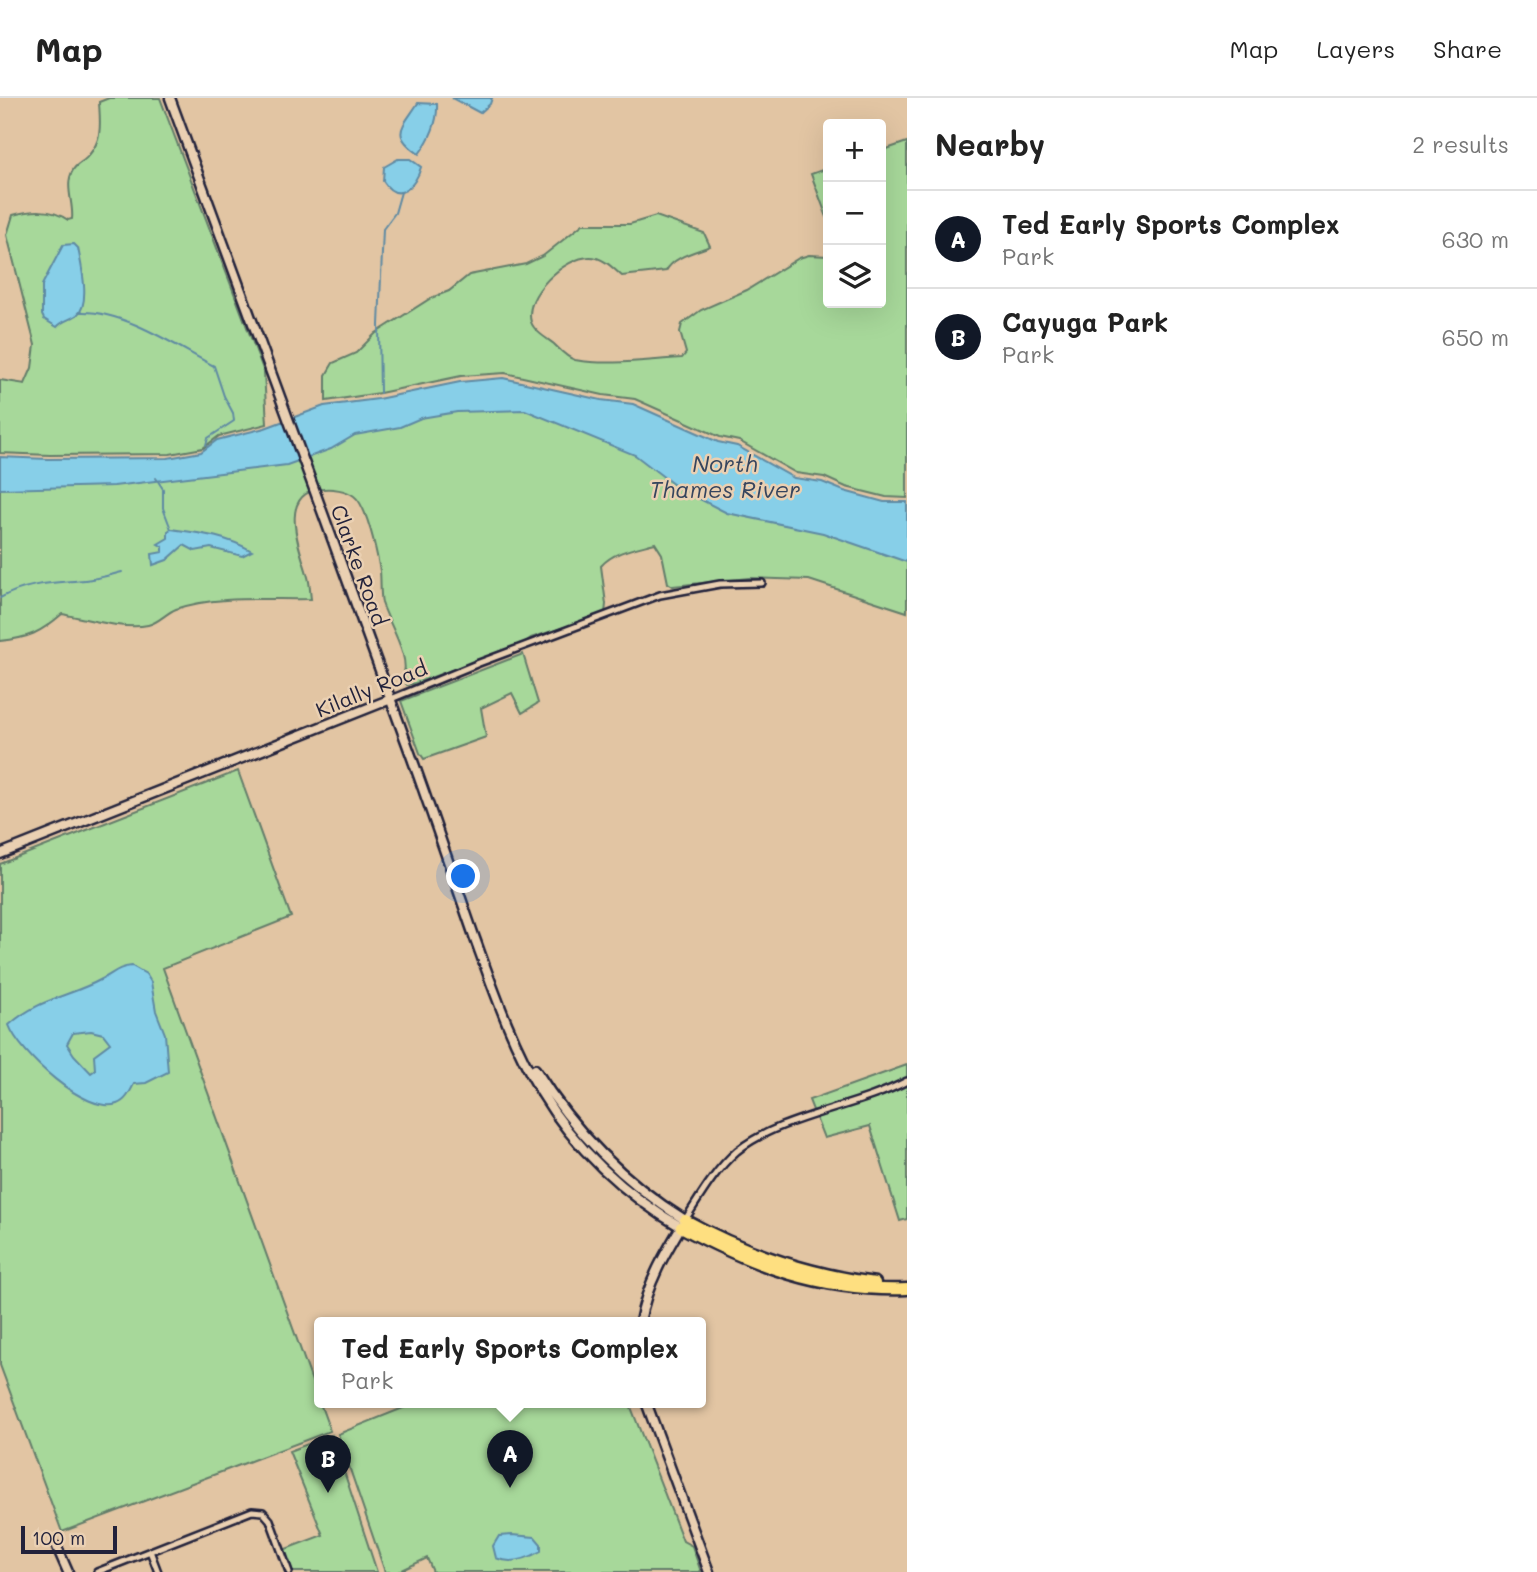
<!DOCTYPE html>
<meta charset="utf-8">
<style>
body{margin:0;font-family:Mali,sans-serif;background:#f6f6f6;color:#222}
.controls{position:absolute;right:21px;top:21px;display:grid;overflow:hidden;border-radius:7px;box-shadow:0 7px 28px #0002}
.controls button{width:63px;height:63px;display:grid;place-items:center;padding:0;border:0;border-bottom:2px solid #e0e0e0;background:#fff;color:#222;font:35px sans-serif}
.scale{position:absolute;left:21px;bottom:18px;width:96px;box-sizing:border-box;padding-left:7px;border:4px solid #22223b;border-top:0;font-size:19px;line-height:24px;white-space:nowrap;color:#22223b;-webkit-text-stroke:5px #ead0b2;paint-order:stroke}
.you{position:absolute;left:464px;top:779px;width:24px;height:24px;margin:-18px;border:5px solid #fff;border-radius:50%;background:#1a73e8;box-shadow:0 0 0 10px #1a73e833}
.badge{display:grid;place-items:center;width:46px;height:46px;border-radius:50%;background:#111827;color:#fff;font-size:23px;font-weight:700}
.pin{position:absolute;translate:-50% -58px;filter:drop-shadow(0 2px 4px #0008)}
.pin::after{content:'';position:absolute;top:37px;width:24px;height:21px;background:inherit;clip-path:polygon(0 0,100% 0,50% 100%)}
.popup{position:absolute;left:314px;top:1219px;width:392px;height:91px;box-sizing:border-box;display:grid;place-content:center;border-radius:7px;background:#fff;filter:drop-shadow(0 2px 5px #0005);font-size:23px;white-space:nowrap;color:#767676}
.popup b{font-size:26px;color:#222}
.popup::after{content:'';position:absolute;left:50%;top:100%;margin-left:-14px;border:14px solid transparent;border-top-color:#fff}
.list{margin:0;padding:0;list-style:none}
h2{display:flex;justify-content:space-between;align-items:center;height:91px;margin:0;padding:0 28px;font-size:30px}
h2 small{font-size:23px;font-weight:400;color:#767676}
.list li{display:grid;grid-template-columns:46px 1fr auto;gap:21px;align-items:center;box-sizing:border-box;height:98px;padding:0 28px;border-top:2px solid #e0e0e0}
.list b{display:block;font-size:26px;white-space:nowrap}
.list p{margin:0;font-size:23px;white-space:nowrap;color:#767676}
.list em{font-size:23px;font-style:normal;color:#767676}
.icon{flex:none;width:38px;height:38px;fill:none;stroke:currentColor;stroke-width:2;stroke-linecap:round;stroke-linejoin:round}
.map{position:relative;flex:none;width:907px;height:1474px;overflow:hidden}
header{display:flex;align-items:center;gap:42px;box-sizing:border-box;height:98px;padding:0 35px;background:#fff;border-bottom:2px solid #e0e0e0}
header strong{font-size:33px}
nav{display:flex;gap:38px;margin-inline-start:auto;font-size:24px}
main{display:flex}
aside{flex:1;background:#fff}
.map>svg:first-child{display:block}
</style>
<header>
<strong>Map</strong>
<nav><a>Map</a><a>Layers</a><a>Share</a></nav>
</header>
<main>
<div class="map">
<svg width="907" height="1474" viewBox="0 0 907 1474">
<rect width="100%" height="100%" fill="#e2c5a3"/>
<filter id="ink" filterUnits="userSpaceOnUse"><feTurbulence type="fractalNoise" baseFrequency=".0143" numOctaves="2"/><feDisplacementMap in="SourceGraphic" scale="14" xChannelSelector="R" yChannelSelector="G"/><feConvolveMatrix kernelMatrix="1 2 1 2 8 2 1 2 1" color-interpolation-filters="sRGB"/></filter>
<g filter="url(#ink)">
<path fill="#a7d89a" stroke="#647d6a" stroke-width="2" d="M 109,0 L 160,0 L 264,274 L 267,326 L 219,338 L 203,350 L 170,356 L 50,357 L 0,355 L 0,282 L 25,286 L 32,270 L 35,247 L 7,137 L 13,117 C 32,112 51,110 68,122 L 72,121 C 74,106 64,87 73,72 C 76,66 85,63 89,57 C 103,41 100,24 99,4 Z
M 907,44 L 907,400 L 886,399 L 846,389 L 824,379 L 796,375 L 739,343 L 720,339 L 635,301 L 603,297 L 505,275 L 461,278 L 380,295 L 326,303 L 326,277 L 333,265 L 356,255 L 376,235 L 431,200 L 449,193 L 469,177 L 526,166 L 543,158 L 583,126 L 630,126 L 656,118 L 704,135 L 710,148 C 696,154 674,158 666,173 L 622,178 C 613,170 603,159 590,159 C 565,159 523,197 531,224 C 534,233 546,240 554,246 C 560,252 567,260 575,262 C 609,268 647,262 682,260 L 686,255 L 680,234 L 682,226 L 701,212 L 747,192 L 799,160 L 809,157 L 828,158 L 828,205 L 881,205 L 881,53 Z
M 828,70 L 828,122 L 811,76 Z
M 527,309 L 825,432 L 907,460 L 907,514 L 809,482 L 749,480 L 673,488 L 668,485 L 662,456 L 655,445 C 637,450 614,453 601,468 L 606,506 L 605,516 L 531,540 L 521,547 L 416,585 L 407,587 L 402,580 C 413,563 388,524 382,505 C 380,495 381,483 380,473 C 377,456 367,407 354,398 C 346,392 332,390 323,391 C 275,394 301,453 308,479 C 310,486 310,494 311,501 C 269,502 215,497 176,511 C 166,515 158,525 148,527 C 124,532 87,521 62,516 C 40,535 29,540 0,543 L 0,388 L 357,334 L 459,311 Z
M 523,556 L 538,605 L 522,615 L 512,595 L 481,610 L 486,639 L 424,661 L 420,655 L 401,603 Z
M 238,673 L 291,819 L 163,870 L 330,1333 L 62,1434 L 0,1267 L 0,766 Z
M 907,967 L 907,1121 L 900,1123 L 870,1028 L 824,1040 L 809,1002 Z
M 418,1304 L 629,1304 L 683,1443 L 692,1448 L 701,1474 L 433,1474 L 427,1460 L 398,1474 L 385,1474 L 338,1336 Z
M 332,1337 L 377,1474 L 293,1474 L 283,1452 L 323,1437 L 289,1353 Z"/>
<path fill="#87cfe8" stroke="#5f8aa3" stroke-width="2" fill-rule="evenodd" d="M 452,0 L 492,0 L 490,6 L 480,15 Z
M 418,5 L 437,6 C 438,25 430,41 419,56 C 390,36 402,30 418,5 Z
M 398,61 L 410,61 L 421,69 C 416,88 398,107 383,83 L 384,69 Z
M 74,146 L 78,150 C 81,166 91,206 77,217 C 70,222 63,222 57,229 L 44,221 L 42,217 L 42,187 L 63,147 Z
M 503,280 L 601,302 L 633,306 L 718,344 L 737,348 L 794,380 L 822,384 L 844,393 L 884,404 L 907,404 L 907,464 L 823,435 L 727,415 L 678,390 L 635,357 L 525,312 L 457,314 L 421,320 L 400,329 L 355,337 L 331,351 L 287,367 L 114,388 L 0,391 L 0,359 L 48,361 L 168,360 L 201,354 L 217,342 L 265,330 L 324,308 L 378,301 L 460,284 Z
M 171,431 C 200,435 227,438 252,453 L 242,458 L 211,450 L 195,453 L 184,447 L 167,462 L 153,467 L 152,456 L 163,454 L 163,449 L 158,446 L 168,440 L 168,433 Z
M 132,868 L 146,876 L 151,884 L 156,913 L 165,936 L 168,974 L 146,985 L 134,986 C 130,994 126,1003 117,1006 C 86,1017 19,955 9,927 C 39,900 69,899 102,881 C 114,875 118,869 132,868 ZM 91,933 L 103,936 L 110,945 L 94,957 L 95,972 L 91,975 L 74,957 L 67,946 L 73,935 Z
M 512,1437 L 535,1439 L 541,1446 L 541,1453 C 527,1461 511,1467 496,1460 L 493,1448 L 499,1438 Z"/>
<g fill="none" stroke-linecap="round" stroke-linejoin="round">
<path stroke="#5f8aa3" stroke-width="2" d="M 80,214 C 123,212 176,248 214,268 L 224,298 L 233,315 L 234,323 L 208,340 L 206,347
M 380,295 L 379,227 L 383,131 L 395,115 L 401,94
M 156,380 L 163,391 L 163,410 L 171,431
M 0,500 C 29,484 53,485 85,482 C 97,481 110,477 122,474"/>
<defs>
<path id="street" d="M 391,601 L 479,565 L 660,497 L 720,486 L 762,485
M 685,1122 C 701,1097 715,1072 737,1053 C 780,1018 856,1010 907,983
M 150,1453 L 158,1474
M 97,1474 L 252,1413 L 263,1414 L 270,1422 L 289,1474"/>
<path id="secondary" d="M 170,0 C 248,213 328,427 405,641 C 429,706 451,772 474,838 C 493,890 512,946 541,994 C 574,1049 625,1097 681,1129
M 0,756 L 391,601
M 535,971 C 573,1032 624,1084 685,1122 C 665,1155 647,1185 640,1224
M 646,1304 L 709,1474
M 57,1449 L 68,1474"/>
<path id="highway" d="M 685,1122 C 745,1155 807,1176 875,1185
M 681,1129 C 754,1168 822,1194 907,1191"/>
</defs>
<use href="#street" stroke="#22223b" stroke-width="10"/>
<use href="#secondary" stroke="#22223b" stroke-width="13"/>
<use href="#highway" stroke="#22223b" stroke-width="15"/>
<use href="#street" stroke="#ead0b2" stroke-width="5"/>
<use href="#secondary" stroke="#ead0b2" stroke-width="8"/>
<use href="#highway" stroke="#fedf80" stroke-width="10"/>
</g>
</g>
<g text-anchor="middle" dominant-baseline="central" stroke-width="5" stroke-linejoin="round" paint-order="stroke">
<g font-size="21" fill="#22223b" stroke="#ead0b2">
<text transform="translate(360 467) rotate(70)">Clarke Road</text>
<text transform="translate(371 590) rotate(-22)">Kilally Road</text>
</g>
<g font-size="23" font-style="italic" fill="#36455e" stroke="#ead0b2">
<text x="725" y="365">North<tspan x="725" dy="26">Thames River</tspan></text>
</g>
</g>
</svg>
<div class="controls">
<button>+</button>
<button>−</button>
<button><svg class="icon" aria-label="layers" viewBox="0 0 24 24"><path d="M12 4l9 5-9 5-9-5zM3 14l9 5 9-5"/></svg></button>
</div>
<div class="scale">100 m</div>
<div class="you"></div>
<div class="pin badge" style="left:510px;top:1390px">A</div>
<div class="popup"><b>Ted Early Sports Complex</b>Park</div>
<div class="pin badge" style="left:328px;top:1395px">B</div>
</div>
<aside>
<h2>Nearby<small>2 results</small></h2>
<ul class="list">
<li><span class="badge">A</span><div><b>Ted Early Sports Complex</b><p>Park</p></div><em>630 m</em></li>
<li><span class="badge">B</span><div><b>Cayuga Park</b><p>Park</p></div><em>650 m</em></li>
</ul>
</aside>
</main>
